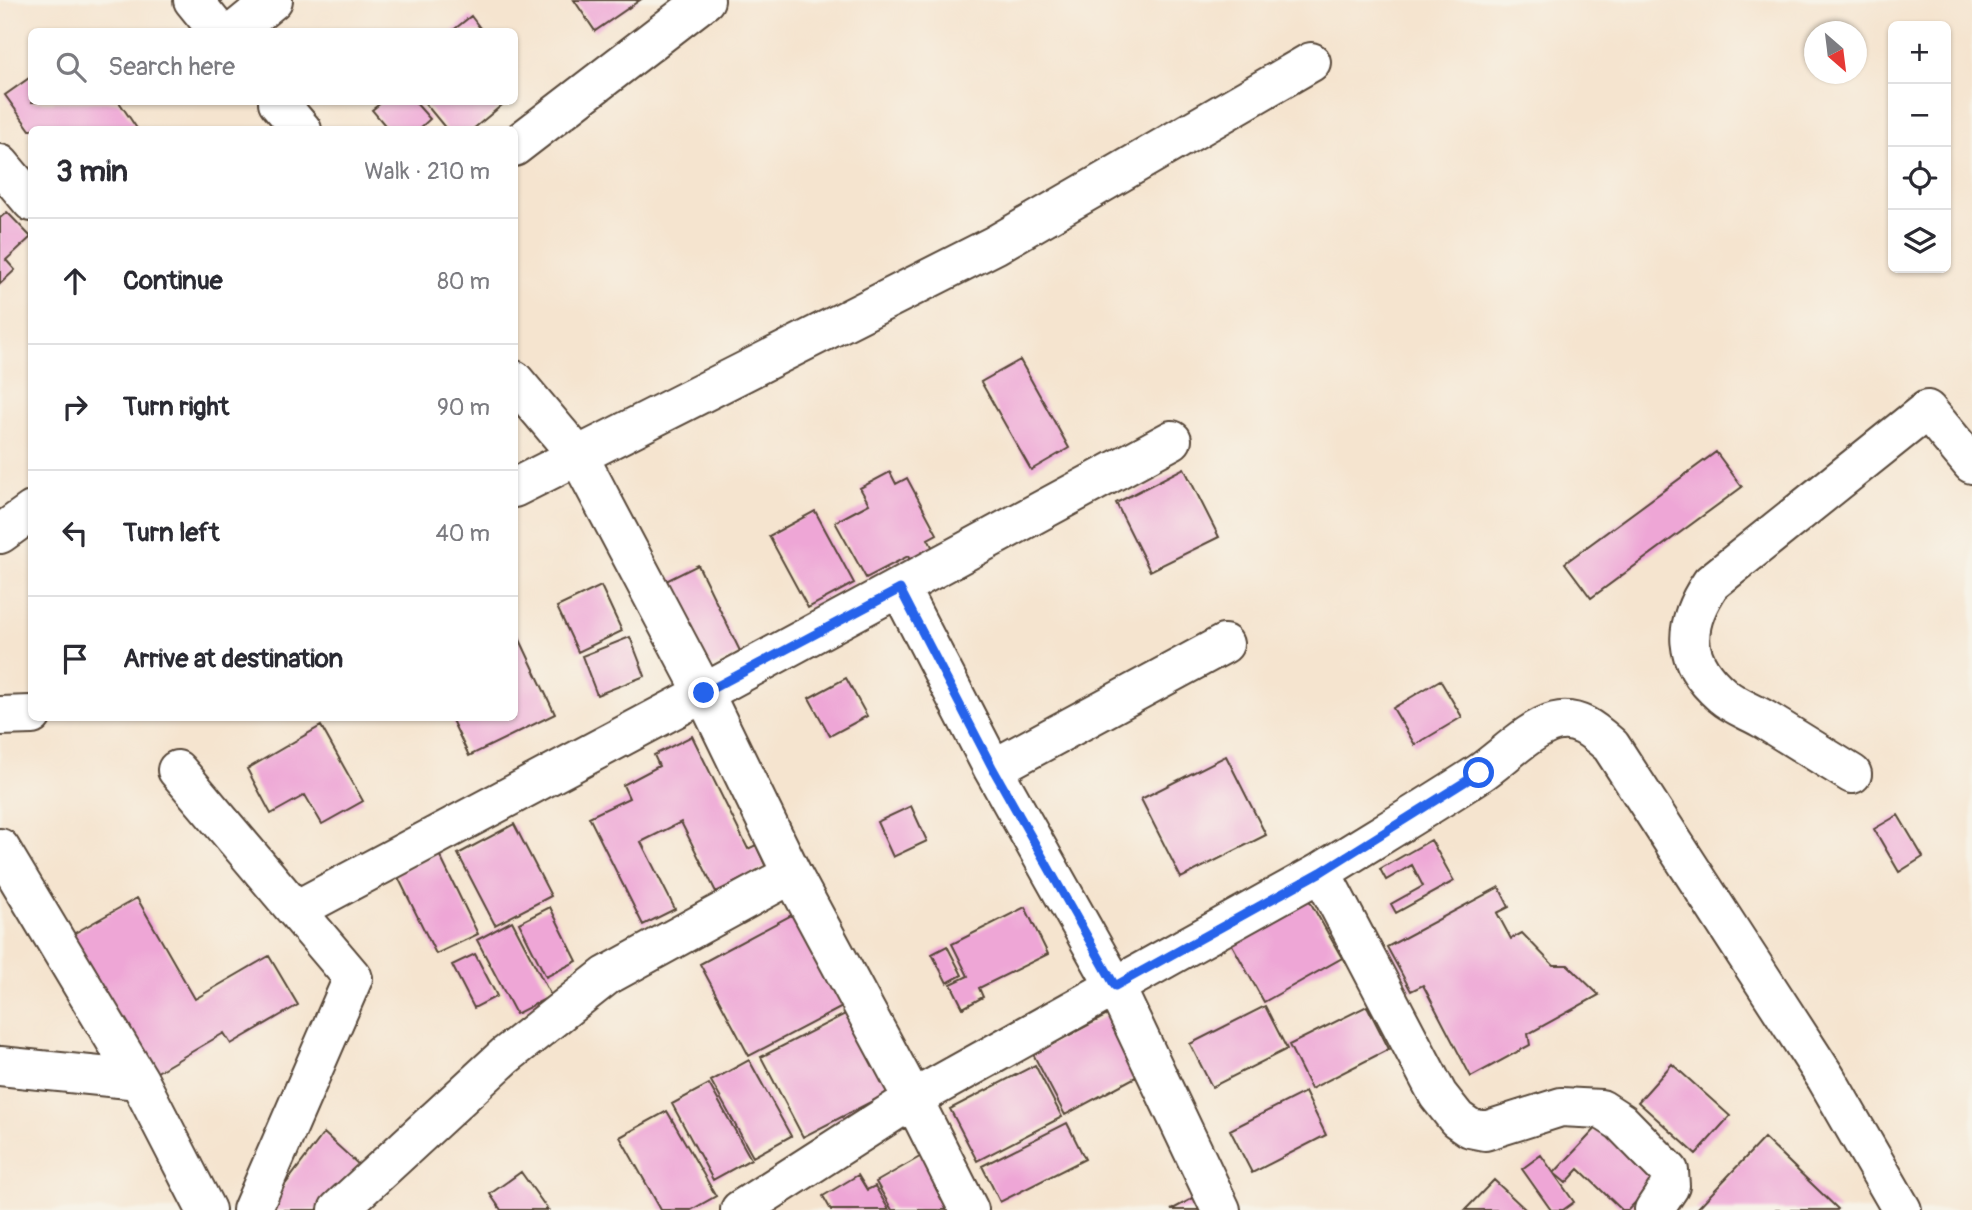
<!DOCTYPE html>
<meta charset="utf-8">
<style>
body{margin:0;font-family:Pangolin,sans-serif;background:#f2f2f3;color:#2b2b33}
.controls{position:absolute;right:21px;top:21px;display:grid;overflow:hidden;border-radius:10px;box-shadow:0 2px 5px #0004}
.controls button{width:63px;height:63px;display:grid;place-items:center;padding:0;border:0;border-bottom:2px solid #e1e1e2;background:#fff;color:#2b2b33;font:35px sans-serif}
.compass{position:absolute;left:1804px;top:21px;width:63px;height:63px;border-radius:50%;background:#fff;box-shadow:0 2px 5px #0004;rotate:152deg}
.stop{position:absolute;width:21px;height:21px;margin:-16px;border:5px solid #2563eb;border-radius:50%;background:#fff}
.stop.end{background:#2563eb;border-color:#fff;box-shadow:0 2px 7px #0008}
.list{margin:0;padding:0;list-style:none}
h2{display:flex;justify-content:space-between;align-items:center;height:91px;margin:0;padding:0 28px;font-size:30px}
h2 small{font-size:23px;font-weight:400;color:#7c7c81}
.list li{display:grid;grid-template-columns:46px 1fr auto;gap:21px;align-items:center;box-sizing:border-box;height:126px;padding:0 28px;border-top:2px solid #e1e1e2}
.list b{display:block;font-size:26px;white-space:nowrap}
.list em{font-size:23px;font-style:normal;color:#7c7c81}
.icon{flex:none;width:38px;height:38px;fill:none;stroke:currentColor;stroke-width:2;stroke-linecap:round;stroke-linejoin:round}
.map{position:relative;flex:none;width:1972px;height:1210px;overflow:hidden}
.search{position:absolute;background:#fff;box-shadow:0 2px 5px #0004;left:28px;top:28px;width:490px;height:77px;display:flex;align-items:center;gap:18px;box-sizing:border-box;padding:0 24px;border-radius:10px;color:#7c7c81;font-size:26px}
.panel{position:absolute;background:#fff;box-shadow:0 2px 5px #0004;left:28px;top:126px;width:490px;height:595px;border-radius:10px}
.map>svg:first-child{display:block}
</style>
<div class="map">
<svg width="1972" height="1210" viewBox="0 0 1972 1210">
<rect width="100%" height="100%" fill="#f7f3e8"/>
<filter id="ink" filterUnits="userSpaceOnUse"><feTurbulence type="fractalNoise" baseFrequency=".0143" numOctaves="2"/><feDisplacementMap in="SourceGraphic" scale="14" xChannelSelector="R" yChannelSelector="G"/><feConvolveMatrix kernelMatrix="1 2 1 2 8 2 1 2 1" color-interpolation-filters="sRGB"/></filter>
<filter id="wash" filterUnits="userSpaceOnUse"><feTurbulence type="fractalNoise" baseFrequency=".00686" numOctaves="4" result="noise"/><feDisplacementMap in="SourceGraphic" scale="28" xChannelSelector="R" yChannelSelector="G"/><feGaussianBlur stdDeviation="1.57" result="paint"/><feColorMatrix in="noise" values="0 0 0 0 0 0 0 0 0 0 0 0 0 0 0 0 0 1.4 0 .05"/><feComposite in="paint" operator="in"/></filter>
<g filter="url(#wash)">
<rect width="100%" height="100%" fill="#f5e4cf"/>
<g id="blocks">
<path fill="#eea6d6" d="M 574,0 L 640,0 L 595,31 Z
M 471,16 L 483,32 L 451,32 Z
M 32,76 L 32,102 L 119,102 L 138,130 L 30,130 L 5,95 Z
M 382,102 L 415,102 L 430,119 L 418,130 L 389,130 L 372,110 Z
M 424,102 L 500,102 L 502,105 L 472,130 L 447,130 Z
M 7,212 L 31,237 L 6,260 L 15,270 L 0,284 L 0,218 Z
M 1020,360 L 1069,448 L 1031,470 L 981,382 Z
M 1716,452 L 1742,487 L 1591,598 L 1565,563 Z
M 1184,468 L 1219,537 L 1150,571 L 1116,503 Z
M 890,472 L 896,484 L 907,478 L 937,534 L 928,539 L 936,554 L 913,566 L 908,556 L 866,578 L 835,522 L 869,504 L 860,488 Z
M 815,511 L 854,583 L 808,608 L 769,536 Z
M 698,565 L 741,653 L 710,668 L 666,581 Z
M 601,586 L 622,631 L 578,652 L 557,607 Z
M 514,627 L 555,714 L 469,756 L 451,718 L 514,718 Z
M 630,637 L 645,676 L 597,695 L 582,656 Z
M 846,678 L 867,716 L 830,736 L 809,698 Z
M 1440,680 L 1462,717 L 1415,745 L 1393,708 Z
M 321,726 L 363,801 L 322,824 L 305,795 L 271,814 L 247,769 Z
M 692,736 L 748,849 L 756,845 L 766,867 L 716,892 L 681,822 L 641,842 L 675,909 L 643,925 L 589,817 L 629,798 L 623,785 L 659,766 L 654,755 Z
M 1226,756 L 1266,835 L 1181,878 L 1141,799 Z
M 911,806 L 927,841 L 893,857 L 877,822 Z
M 1898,815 L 1923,857 L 1899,872 L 1874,829 Z
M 514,824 L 551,896 L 495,925 L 458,854 Z
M 1431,840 L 1454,881 L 1396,913 L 1391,904 L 1423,886 L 1412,865 L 1386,880 L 1380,869 Z
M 438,852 L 478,934 L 436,954 L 396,873 Z
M 1499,887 L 1509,907 L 1497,913 L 1511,939 L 1522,933 L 1553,965 L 1568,965 L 1599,995 L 1528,1034 L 1530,1045 L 1471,1077 L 1423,985 L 1411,991 L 1387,947 Z
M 137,898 L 195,999 L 269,956 L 298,1005 L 231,1044 L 224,1033 L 147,1078 L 66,938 Z
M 1309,900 L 1342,958 L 1264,1002 L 1231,943 Z
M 550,907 L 577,961 L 546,977 L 519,923 Z
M 1025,907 L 1048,954 L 979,988 L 983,997 L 963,1008 L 951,984 L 968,976 L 952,944 Z
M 799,911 L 848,1004 L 749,1056 L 700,964 Z
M 512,921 L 551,996 L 516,1014 L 477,940 Z
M 947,946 L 962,975 L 947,983 L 932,954 Z
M 475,954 L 497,996 L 474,1008 L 452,965 Z
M 1265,1006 L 1287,1049 L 1212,1087 L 1190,1044 Z
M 1367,1006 L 1389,1049 L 1311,1089 L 1289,1045 Z
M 853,1010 L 894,1090 L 803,1137 L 761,1057 Z
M 1113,1012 L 1145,1072 L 1065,1115 L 1033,1054 Z
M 749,1060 L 791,1136 L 753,1157 L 711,1081 Z
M 1672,1064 L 1730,1116 L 1696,1154 L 1638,1102 Z
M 1035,1065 L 1062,1117 L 977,1161 L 950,1109 Z
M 709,1084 L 751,1159 L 713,1180 L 672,1104 Z
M 1305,1092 L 1326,1135 L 1252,1173 L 1230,1130 Z
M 667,1111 L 716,1196 L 691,1210 L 661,1210 L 620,1137 Z
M 1067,1123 L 1085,1159 L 1000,1202 L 982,1166 Z
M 1601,1123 L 1658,1179 L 1628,1210 L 1622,1210 L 1579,1169 L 1566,1183 L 1554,1173 Z
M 324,1133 L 359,1165 L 317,1210 L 273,1210 L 269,1206 Z
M 1764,1138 L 1838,1209 L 1837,1210 L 1696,1210 Z
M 925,1154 L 957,1210 L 892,1210 L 876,1182 Z
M 1541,1155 L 1574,1202 L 1563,1210 L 1551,1210 L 1522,1169 Z
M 521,1172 L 548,1210 L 501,1210 L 490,1194 Z
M 858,1175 L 867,1190 L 875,1186 L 889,1210 L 831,1210 L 823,1196 Z
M 1494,1180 L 1526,1210 L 1465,1210 Z
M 1195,1197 L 1202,1210 L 1171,1210 Z"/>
</g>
</g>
<g filter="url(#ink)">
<use href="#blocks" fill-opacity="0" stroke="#574639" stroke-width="2"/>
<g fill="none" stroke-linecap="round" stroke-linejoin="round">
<defs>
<path id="minor" d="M 193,0 L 219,32
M 234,32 L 273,0
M 278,102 L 302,130
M 514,147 L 705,0
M 0,164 L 32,202
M 514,380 L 579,457 L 704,693 L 1172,440
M 514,488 L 995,245 L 1311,62
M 0,534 L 32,511
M 900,589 L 993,769 L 1115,986 L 1221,1210
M 0,716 L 32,715
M 993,769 L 1224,644
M 177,770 L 353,978 L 252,1210
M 1852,774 C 1823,756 1794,738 1765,720 C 1752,712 1734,706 1723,696 C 1681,660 1682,626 1711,583 L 1927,410 L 1972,464
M 0,848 L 139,1080
M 1321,872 C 1374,839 1428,807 1480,773 C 1501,759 1531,728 1555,722 C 1578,716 1595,732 1611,746 L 1826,1078 L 1902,1210
M 296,910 L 704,693 L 792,874 L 913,1099 L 969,1210
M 0,1066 L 139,1080 L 206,1210
M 338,1210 L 505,1056 L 606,976 L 792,874
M 740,1210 L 913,1099 L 1321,872 L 1438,1095 L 1457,1119 L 1470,1128 L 1485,1131 L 1561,1107 L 1601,1109 L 1621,1122 L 1669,1171 L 1670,1186 L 1654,1210"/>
</defs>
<use href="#minor" stroke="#574639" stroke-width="42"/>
<use href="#minor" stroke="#fff" stroke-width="38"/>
</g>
</g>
<g fill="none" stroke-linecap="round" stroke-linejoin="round" filter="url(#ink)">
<path stroke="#2563eb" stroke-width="9" d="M 704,693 L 900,589 L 993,769 L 1115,986 L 1321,872 L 1479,773"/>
</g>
</svg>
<div class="controls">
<button>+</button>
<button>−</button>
<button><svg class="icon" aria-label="locate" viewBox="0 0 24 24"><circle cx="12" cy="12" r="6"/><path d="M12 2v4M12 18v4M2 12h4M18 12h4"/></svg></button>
<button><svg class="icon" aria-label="layers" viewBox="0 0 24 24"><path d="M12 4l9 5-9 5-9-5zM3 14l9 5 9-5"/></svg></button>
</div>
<svg class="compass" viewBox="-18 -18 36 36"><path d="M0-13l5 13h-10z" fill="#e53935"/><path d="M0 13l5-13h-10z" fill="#7c7c81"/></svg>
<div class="stop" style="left:1479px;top:773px"></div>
<div class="stop end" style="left:704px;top:693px"></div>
<div class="search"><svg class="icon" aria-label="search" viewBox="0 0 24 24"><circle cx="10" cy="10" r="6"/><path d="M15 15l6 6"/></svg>Search here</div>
<section class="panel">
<h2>3 min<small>Walk · 210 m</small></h2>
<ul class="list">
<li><svg class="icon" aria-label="ahead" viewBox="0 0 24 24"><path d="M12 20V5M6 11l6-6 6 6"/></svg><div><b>Continue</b></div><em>80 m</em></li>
<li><svg class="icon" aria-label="right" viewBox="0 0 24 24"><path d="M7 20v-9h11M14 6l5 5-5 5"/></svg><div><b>Turn right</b></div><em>90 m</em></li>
<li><svg class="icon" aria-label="left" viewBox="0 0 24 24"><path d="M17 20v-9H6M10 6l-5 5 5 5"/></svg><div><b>Turn left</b></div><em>40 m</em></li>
<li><svg class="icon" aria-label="arrive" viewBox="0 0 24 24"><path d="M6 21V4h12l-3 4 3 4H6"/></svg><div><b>Arrive at destination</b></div></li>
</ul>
</section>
</div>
